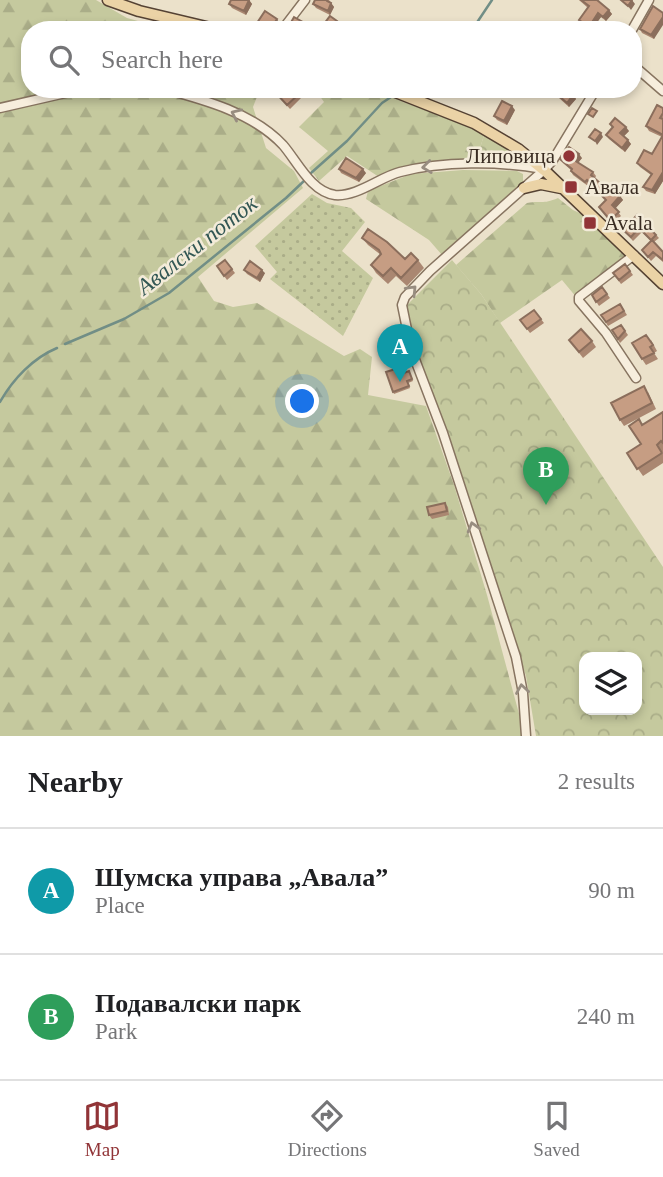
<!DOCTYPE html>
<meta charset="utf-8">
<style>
body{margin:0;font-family:Georgia,serif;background:#f2f2f2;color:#202124}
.controls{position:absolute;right:21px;bottom:21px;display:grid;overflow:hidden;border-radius:14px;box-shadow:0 4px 10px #0003}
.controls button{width:63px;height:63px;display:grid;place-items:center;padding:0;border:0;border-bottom:2px solid #e0e0e0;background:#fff;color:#202124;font:35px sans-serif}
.you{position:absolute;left:303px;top:402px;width:24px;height:24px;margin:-18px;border:5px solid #fff;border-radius:50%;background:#1a73e8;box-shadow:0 0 0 10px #1a73e833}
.badge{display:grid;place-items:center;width:46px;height:46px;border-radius:50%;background:#913437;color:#fff;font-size:23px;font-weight:700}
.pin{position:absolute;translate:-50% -58px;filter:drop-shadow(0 2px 4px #0008)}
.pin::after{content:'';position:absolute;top:37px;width:24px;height:21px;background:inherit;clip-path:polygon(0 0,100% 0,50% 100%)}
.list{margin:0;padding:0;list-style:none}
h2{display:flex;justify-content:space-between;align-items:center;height:91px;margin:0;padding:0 28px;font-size:30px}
h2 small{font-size:23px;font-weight:400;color:#757577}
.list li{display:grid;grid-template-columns:46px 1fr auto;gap:21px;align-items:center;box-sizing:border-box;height:126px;padding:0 28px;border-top:2px solid #e0e0e0}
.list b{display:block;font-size:26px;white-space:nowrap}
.list p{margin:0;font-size:23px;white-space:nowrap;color:#757577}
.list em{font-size:23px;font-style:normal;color:#757577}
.icon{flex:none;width:38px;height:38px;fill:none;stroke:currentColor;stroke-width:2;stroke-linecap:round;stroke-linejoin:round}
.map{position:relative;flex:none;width:663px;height:736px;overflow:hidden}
.search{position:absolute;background:#fff;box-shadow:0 4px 10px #0003;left:21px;right:21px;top:21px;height:77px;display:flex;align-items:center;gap:18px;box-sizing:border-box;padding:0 24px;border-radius:28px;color:#757577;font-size:26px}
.sheet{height:343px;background:#fff}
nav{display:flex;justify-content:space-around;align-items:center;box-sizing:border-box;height:98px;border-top:2px solid #e0e0e0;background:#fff;font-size:19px;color:#757577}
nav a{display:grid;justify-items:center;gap:4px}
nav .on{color:#913437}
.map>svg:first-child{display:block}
</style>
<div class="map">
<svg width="663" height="736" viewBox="0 0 663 736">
<defs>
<pattern id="grass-dots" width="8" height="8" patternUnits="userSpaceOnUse" patternTransform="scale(1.75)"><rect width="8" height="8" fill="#c5c99e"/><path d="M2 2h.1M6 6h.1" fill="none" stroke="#aaad88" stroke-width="1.8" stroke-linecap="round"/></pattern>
<pattern id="forest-firs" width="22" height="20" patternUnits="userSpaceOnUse" patternTransform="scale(1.75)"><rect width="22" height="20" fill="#c5c99e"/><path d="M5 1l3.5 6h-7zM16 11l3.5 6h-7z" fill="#aaad88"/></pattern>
<pattern id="park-crowns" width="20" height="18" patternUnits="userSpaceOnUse" patternTransform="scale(1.75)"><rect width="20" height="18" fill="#c5c99e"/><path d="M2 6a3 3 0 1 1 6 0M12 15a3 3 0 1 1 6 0" fill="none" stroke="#aaad88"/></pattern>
</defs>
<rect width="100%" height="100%" fill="#ebe1ca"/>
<path fill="url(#grass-dots)" d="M 312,194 L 327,203 L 351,208 L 365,222 L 342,251 L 373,278 L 343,336 L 270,279 L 277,272 L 255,246 Z"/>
<path fill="url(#forest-firs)" d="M 0,0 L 96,0 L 127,18 L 171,30 L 30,30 L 30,89 L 260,89 L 253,107 L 266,148 L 294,171 L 303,188 L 198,277 L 214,301 L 233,307 L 257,303 L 344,356 L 360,349 L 372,357 L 368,395 L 426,406 L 454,485 L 487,595 L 525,736 L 0,736 Z
M 320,89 L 375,89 L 403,102 L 485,132 L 476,161 C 439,161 413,163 379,177 L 347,156 L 319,181 L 309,168 L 328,151 L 299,127 L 324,102 L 317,92 Z
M 463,170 L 517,171 L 523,174 L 523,186 L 442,255 L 429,240 L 366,199 L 368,191 L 411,174 Z
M 558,198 L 573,210 L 588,217 L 631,256 L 577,298 L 562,280 L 500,323 L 481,294 L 456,265 L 527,203 C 541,200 542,205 558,198 Z"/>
<path fill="url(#park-crowns)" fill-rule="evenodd" d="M 485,132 L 526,159 L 522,164 L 476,161 Z
M 452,260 L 481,294 L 663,567 L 663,736 L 536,736 L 526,676 L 449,437 L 415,348 L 406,312 L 406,306 ZM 584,657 L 637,657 L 637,710 L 584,710 Z"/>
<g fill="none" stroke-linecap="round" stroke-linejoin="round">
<path stroke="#718e86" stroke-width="2.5" d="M 472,30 L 492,0
M 311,173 L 347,141 L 382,103 L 391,97
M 65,344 L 124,319 L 169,293 L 286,198 L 305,180
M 0,402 C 13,379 33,358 57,348"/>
<defs>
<path id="minor" d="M 282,30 L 305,0
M 632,30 L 649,0
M 633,65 L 663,91
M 164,89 C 205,100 253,113 283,145 C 297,161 311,192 335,195 C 357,197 380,177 400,172 C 442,161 500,161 543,169
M 0,108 L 83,89
M 634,255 L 579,297 L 579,301 L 606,333 L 636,378
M 526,736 L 523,693 L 516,657 L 443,433 L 411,349 L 402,305 L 405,297 L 430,271 L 544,170 L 553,160 L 596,89"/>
<path id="major" d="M 108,0 L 139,11 L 219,30
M 388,89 L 474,123 L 518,149 L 544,170 L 663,284
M 524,188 L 541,184 L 561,188"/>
</defs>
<use href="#minor" stroke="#877460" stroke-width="11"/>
<use href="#major" stroke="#554233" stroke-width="13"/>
<use href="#minor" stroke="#f7eedd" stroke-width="8"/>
<use href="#major" stroke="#ebd3a6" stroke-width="10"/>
</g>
<path fill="#aa8771" d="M 249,0 L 252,4 L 246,15 L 232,8 L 229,4 Z
M 315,0 L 329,0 L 334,7 L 330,15 L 316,8 L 313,4 Z
M 579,0 L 597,0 L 612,14 L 606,21 L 601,17 L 592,30 L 591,30 L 582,24 L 579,20 L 588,8 Z
M 663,13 L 654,39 L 642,33 L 640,29 Z
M 549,89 L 566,89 L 573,95 L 576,99 L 569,107 Z
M 274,91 L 299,94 L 301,98 L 290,109 Z
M 663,108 L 663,181 L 655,194 L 646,191 L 643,187 L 651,175 L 640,167 L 637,163 L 652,154 L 662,137 L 649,131 L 646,126 Z
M 515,110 L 507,125 L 497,120 L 494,116 Z
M 610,124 L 629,131 L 624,136 L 631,144 L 625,152 L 609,139 L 606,135 L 612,127 Z
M 582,158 L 578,163 L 593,172 L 596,176 L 595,178 L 612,194 L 620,196 L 623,200 L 615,208 L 621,216 L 612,224 L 599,207 L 606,200 L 589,184 L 588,186 L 573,175 L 571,171 L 571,170 L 563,163 L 560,159 Z
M 339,169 L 366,173 L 359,182 L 341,173 Z
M 637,215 L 659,238 L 654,242 L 663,252 L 663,262 L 656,256 L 651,261 L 642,250 L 651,241 L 642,232 L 633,241 L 623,230 Z
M 362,238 L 405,259 L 418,260 L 424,268 L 407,286 L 396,276 L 388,284 L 376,273 L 371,265 L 381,255 L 368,245 Z
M 225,260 L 235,273 L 227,280 L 217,266 Z
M 625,264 L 633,275 L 621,284 L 613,273 Z
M 244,270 L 265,273 L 260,282 L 247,274 Z
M 602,287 L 610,298 L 599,306 L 592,295 Z
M 620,304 L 627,315 L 608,326 L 601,315 Z
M 534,310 L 544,323 L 530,333 L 520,320 Z
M 621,325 L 628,335 L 620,343 L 612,330 Z
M 569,340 L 592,341 L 596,347 L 583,358 Z
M 651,340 L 657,351 L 654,353 L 658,359 L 646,365 L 642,359 Z
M 402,367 L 404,372 L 409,371 L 413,381 L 408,383 L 410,388 L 394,394 L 393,392 Z
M 648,392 L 656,409 L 624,426 L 620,420 Z
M 663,412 L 663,452 L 662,453 L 663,454 L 663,463 L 643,476 L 627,453 L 641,444 L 642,425 Z
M 445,503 L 448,507 L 449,515 L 432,519 L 429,515 Z"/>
<path fill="#8b6e5c" d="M 249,0 L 252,4 L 246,15 L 244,11 Z
M 632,0 L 635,4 L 631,10 L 628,6 Z
M 331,3 L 334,7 L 330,15 L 328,11 Z
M 609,10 L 612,14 L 606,21 L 603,17 Z
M 598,13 L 601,17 L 591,30 L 589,27 Z
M 663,17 L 663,25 L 654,39 L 651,35 Z
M 277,19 L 279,23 L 275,30 L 270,30 Z
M 337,21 L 340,25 L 337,30 L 333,30 L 332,29 Z
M 540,89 L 546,89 L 541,96 L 538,92 Z
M 573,95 L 576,99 L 569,107 L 567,103 Z
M 512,106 L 515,110 L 507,125 L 504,121 Z
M 626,127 L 629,131 L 623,137 L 620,133 Z
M 601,133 L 603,137 L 597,145 L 595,141 Z
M 628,140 L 631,144 L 625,152 L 622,148 Z
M 579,154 L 582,158 L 577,164 L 574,160 Z
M 363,169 L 366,173 L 359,182 L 356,178 Z
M 663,172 L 663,181 L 655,194 L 652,190 Z
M 620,196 L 623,200 L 615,209 L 612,205 Z
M 262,270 L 265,273 L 260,282 L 257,278 Z"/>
<path fill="#c69d83" stroke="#8b6e5c" stroke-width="2" d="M 231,0 L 249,0 L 244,11 L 229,4 Z
M 315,0 L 327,0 L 327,1 L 331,3 L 328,11 L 313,4 Z
M 581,0 L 597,0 L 609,10 L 603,17 L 598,13 L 589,27 L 579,20 L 589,6 Z
M 621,0 L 632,0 L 628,6 Z
M 653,6 L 663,13 L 663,17 L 651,35 L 640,29 Z
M 265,11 L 277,19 L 270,30 L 268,30 L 257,23 Z
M 330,16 L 337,21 L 332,29 L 324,24 Z
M 294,17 L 308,25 L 306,30 L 295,30 L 289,26 Z
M 513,25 L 518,30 L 509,30 Z
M 276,89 L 294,89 L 299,94 L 287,105 L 274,91 Z
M 551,89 L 566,89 L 573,95 L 567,103 Z
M 502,101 L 512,106 L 504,121 L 494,116 Z
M 657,105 L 663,108 L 663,113 L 660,118 L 663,119 L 663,172 L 652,190 L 643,187 L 652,174 L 637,163 L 644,150 L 652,154 L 663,135 L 646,126 Z
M 592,108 L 597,111 L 593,117 L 588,114 Z
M 615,118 L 626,127 L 620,133 L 628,140 L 622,148 L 606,135 L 613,127 L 610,124 Z
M 595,129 L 601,133 L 595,141 L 589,137 Z
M 569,147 L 579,154 L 574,160 L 593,172 L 591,175 L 612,194 L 615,191 L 620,196 L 612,205 L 619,212 L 610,220 L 599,207 L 606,200 L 587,180 L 585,182 L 571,171 L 572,169 L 560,159 Z
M 346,158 L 363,169 L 356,178 L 339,169 Z
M 637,215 L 656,235 L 651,240 L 639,228 L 631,237 L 623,230 Z
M 368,229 L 387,242 L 405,259 L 411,253 L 418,260 L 401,278 L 391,268 L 383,276 L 371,265 L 381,254 L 379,250 L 362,238 Z
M 652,240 L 663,252 L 663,260 L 653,252 L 648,257 L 642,250 Z
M 225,260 L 232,269 L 224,276 L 217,266 Z
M 250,261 L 262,270 L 257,278 L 244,270 Z
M 625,264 L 630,271 L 619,280 L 613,273 Z
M 602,287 L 607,294 L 596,302 L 592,295 Z
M 620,304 L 624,311 L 606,322 L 601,315 Z
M 534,310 L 541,319 L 527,329 L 520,320 Z
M 621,325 L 625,331 L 618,339 L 612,330 Z
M 581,329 L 592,341 L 579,352 L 569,340 Z
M 646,335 L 653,345 L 650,347 L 654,353 L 642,359 L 632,343 Z
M 402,367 L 404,373 L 409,371 L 412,379 L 407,381 L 409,386 L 393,392 L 386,372 Z
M 644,386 L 652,403 L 620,420 L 611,403 Z
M 663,412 L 663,443 L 661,441 L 657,445 L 662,453 L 637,469 L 627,453 L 641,444 L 629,426 L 639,419 L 642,425 Z
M 445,503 L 447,511 L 429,515 L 427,507 Z"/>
<defs><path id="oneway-chevron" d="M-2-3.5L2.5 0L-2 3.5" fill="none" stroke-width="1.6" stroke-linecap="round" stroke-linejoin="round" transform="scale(1.75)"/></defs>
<g stroke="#988d80">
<use href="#oneway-chevron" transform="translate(236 114) rotate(-155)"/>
<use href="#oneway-chevron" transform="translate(427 167) rotate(173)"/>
<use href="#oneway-chevron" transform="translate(412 290) rotate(-46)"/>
<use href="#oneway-chevron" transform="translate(473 527) rotate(-106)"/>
<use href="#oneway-chevron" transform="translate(522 689) rotate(-99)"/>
</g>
<g fill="#913437" stroke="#f3ebd9" stroke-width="2.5">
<circle cx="569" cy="156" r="7"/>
<rect x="564" y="180" width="14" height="14" rx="3.5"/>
<rect x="583" y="216" width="14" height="14" rx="3.5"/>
</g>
<g text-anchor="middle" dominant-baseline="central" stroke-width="5" stroke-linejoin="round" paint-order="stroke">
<g font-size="21" fill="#392c22" stroke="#f3ebd9" text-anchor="start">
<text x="555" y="156" text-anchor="end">Липовица</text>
<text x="585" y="187">Авала</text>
<text x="604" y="223">Avala</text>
</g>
<g font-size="23" font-style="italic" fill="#325754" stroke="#f3ebd9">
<text transform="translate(197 245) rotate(-38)">Авалски поток</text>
</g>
</g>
</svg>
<div class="controls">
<button><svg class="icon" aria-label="layers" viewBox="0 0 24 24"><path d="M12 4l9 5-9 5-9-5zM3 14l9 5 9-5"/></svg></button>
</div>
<div class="you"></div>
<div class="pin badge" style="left:400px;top:382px;background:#0f9aa8">A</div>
<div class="pin badge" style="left:546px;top:505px;background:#2e9e5b">B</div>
<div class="search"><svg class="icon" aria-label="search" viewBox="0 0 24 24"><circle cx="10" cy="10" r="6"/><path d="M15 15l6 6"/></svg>Search here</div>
</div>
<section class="sheet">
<h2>Nearby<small>2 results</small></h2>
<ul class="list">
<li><span class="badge" style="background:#0f9aa8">A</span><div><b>Шумска управа „Авала”</b><p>Place</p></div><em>90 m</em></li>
<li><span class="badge" style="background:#2e9e5b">B</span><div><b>Подавалски парк</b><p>Park</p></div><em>240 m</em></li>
</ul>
</section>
<nav>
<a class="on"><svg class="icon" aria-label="map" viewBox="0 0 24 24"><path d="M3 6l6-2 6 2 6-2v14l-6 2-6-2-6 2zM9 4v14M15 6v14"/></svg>Map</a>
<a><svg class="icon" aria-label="directions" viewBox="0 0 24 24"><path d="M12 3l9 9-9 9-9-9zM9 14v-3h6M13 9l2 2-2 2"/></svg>Directions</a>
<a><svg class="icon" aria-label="saved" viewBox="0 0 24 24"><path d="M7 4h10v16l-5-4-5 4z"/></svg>Saved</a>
</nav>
